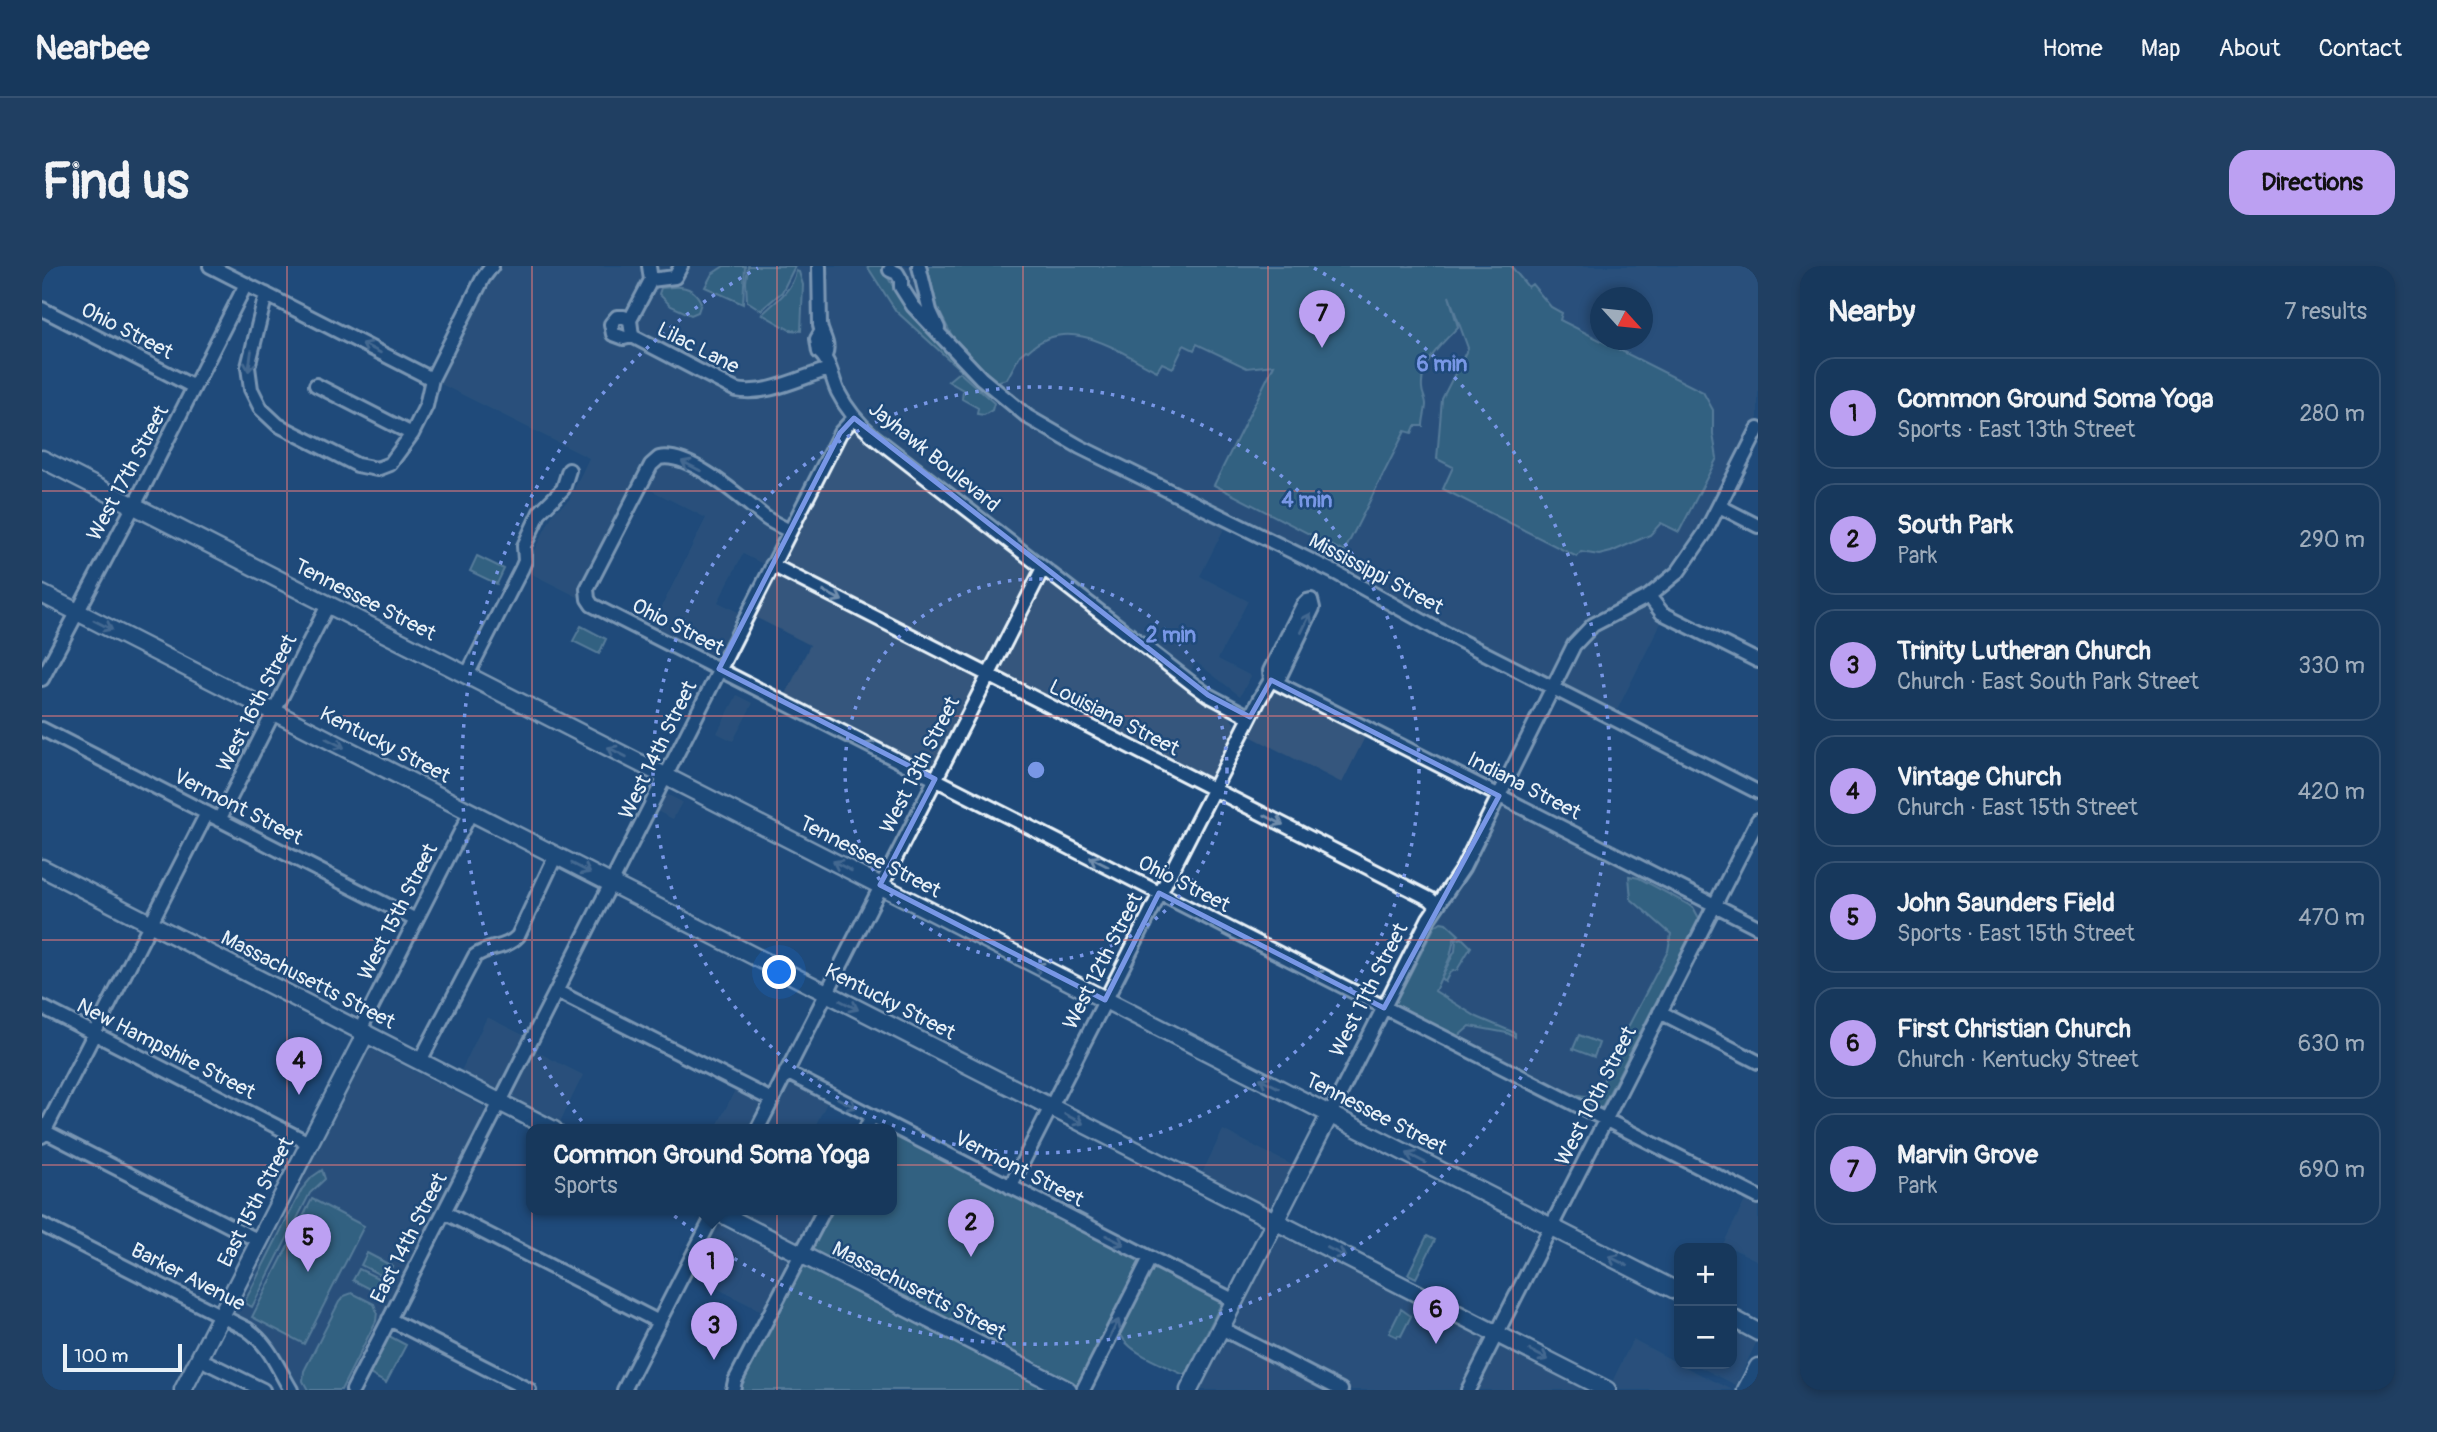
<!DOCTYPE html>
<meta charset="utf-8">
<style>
body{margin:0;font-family:Pangolin,sans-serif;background:#203f62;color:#f1f3f6}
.controls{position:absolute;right:21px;bottom:21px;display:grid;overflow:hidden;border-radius:14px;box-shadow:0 4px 10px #0003}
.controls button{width:63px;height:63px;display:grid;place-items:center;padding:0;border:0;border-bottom:2px solid #365272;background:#17385c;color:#f1f3f6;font:35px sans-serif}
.compass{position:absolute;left:1548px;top:21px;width:63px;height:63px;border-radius:50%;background:#17385c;box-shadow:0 4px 10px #0003;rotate:117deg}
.scale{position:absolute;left:21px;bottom:18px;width:119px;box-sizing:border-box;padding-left:7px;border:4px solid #e8f1f8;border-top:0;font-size:19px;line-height:24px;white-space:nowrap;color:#e8f1f8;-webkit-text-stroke:5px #1f4a7a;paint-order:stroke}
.you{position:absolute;left:738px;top:707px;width:24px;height:24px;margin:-18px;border:5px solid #fff;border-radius:50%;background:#1a73e8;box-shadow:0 0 0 10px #1a73e833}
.badge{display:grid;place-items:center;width:46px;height:46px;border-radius:50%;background:#bca0f2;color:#111;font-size:23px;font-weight:700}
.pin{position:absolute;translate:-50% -58px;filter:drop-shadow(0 2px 4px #0008)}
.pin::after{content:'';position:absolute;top:37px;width:24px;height:21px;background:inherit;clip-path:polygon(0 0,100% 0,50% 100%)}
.popup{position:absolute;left:484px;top:858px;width:371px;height:91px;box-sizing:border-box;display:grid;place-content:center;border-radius:14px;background:#17385c;filter:drop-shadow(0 2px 5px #0005);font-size:23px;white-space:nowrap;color:#9eacbb}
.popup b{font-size:26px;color:#f1f3f6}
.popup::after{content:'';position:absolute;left:50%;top:100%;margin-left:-14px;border:14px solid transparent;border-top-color:#17385c}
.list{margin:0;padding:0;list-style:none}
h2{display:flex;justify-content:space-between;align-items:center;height:91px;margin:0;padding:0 28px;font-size:30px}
h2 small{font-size:23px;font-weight:400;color:#9eacbb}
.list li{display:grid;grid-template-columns:46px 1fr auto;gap:21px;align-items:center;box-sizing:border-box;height:112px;margin:0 14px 14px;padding:0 14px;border:2px solid #365272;border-radius:21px}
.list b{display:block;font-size:26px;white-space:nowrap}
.list p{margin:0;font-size:23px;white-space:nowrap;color:#9eacbb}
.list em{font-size:23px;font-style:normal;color:#9eacbb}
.map{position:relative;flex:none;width:1716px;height:1124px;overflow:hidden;border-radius:21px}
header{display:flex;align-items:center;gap:42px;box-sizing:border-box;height:98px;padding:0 35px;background:#17385c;border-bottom:2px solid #365272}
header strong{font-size:33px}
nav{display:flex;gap:38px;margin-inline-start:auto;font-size:24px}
.intro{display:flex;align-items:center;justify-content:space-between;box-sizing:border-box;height:168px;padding:0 42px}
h1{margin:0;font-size:49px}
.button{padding:18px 32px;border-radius:21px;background:#bca0f2;color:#111;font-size:24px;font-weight:700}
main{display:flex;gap:42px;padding:0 42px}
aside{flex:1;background:#17385c;border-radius:21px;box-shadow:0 4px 10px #0003}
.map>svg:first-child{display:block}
</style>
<header>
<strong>Nearbee</strong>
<nav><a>Home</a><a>Map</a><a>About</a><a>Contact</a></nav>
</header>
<div class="intro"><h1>Find us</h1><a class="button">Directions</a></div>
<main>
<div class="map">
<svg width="1716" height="1124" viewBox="0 0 1716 1124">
<rect width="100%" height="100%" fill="#1f4a7a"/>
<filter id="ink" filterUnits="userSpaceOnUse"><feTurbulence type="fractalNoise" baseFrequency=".0143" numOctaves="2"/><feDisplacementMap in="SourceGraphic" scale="14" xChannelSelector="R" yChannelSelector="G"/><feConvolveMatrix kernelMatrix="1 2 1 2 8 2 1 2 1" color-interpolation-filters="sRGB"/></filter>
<g filter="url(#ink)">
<path fill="#34577d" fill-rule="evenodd" d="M 446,0 L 1716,0 L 1716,152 L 1655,274 L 1637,297 L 1598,327 L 1609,344 L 1621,353 L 1574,446 L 1188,251 L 1158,310 L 1206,335 L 1176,393 L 1209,410 L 1198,430 L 1154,396 L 1142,418 L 1156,431 L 1188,451 L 1192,457 L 1193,468 L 1168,517 L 944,403 L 894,502 L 889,504 L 743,430 L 768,379 L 711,350 L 733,304 L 701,288 L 676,336 L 700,348 L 677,392 L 667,391 L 609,362 L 664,252 L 597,218 L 540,333 L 482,304 L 512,246 L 527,234 L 547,192 L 393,115 ZM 1559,32 L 1601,32 L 1601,74 L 1559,74 Z
M 1237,426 L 1325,467 L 1300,517 L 1206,469 L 1225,433 L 1230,428 Z
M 695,429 L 711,437 L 691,475 L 675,467 Z
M 624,528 L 640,536 L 631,553 L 615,545 Z
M 1466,540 L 1661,640 L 1662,643 L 1662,647 L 1560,846 L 1350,741 L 1350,737 L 1392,655 L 1447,561 L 1457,546 Z
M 445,751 L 487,772 L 458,824 L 419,805 Z
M 325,784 L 331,784 L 440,840 L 446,848 L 307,1124 L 255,1124 L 230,1079 L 216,1064 L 194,1049 L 190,1043 L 321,786 Z
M 491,784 L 541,809 L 518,856 L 474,833 L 470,828 Z
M 753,815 L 787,833 L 771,864 L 721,864 L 743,820 Z
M 694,822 L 718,836 L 719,842 L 708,864 L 673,864 Z
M 1181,864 L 1252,900 L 1229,942 L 1224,943 L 1158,911 Z
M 1705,931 L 1716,937 L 1716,995 L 1681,978 Z
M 691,944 L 777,944 L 757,975 Z
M 1233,955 L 1565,1124 L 1147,1124 Z
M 679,958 L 745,991 L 746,1001 L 723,1047 L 647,1008 L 671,963 Z
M 1690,1059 L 1716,1073 L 1694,1119 L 1652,1098 L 1690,1098 Z
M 1591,1073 L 1637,1098 L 1691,1124 L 1577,1124 L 1568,1120 Z"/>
<path fill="#4a7c89" stroke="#99b6c0" stroke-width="2" d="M 682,0 L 703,0 L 701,38 L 663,21 L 670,8 Z
M 706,0 L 753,0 L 740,26 L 719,44 L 705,35 L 704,16 Z
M 825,0 L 840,0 C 859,44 915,91 949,126 L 946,129 L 854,45 Z
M 885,0 L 1469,0 L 1486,21 L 1490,18 L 1509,41 L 1520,47 L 1518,54 L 1661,126 L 1671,144 L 1671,168 L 1675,192 L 1637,266 L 1619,257 L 1608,269 L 1569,286 L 1557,289 L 1539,286 L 1535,291 L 1401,223 L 1411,201 L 1395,193 L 1400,133 L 1426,82 L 1407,30 L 1416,61 C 1400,77 1378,97 1380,122 C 1380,128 1384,133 1384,138 C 1384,145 1381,152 1381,160 L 1373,160 L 1370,167 L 1363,165 L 1302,286 L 1172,219 L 1232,99 L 1205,102 L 1155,78 L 1152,84 L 1142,79 L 1131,102 L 1120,97 L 1115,105 C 1075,85 1027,47 986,85 L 984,84 L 978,89 L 965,113 L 953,116 L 910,70 L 896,43 Z
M 754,5 L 757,6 L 761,19 L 759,65 L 748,64 L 720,48 C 734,36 752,22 754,5 Z
M 631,21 C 644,20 654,24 659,37 L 656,46 L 649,49 L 629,40 L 617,28 L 619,22 Z
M 917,106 L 952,137 L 950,144 L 942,149 L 935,148 L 936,142 L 920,133 L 921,124 L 906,115 Z
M 435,290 L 462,303 L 455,318 L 428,305 Z
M 539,360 L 564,373 L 557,388 L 531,375 Z
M 1587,610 L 1597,612 L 1651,641 L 1657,652 L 1559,843 L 1536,834 L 1536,829 L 1554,832 L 1576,780 L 1626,685 L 1629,668 L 1589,633 Z
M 1399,656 L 1404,657 L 1417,669 L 1412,673 L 1408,691 L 1393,725 L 1435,751 L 1473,767 L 1473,771 L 1465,767 L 1428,760 L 1413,773 L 1351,741 L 1393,660 Z
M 1420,672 L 1429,681 L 1415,704 L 1408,706 L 1403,716 L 1399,712 L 1413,685 L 1414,674 Z
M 1537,769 L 1557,777 L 1552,791 L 1531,783 Z
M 849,864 L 1098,992 L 1099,1001 L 1036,1124 L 694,1124 L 786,944 L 849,944 Z
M 280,904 L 283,913 L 268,927 L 210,1041 L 202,1037 L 260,923 L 270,911 Z
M 270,933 L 322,960 L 262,1078 L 210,1051 Z
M 1385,970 L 1393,974 L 1374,1012 L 1366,1008 Z
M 325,987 L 350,1000 L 344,1012 L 319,999 Z
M 1111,999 L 1181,1034 L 1144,1108 L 1140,1108 C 1122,1099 1080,1085 1077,1063 Z
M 317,1003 L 342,1015 L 336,1027 L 311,1014 Z
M 310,1027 L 332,1038 L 335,1046 L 334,1055 L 299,1124 L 266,1124 L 261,1115 L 262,1105 L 297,1036 L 302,1030 Z
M 1359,1043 L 1369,1050 L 1359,1070 L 1356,1069 L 1355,1071 L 1347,1067 Z
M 347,1070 L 364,1079 L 344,1117 L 328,1108 Z"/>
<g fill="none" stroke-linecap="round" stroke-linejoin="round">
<defs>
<path id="minor" d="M 168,0 L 390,113
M 777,0 L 778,59 C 780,71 788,77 783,90
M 877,0 L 888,45 L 896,62
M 848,4 L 855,7 L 859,14 L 859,21 L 871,40 L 939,112 L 986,151 L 1038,181 L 1294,307 L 1393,362 L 1716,526
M 609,14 L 633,11 L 639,0
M 224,28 L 206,101 L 209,123 L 219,143 L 236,159 L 315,199 L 335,203 L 348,198 L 370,168 L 384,140 L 390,113 L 441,12 L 450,0
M 0,43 L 152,121
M 575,51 L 582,51 L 588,54 L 590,70 L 582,72 L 571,68 L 569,58 Z
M 588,54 L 609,14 L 607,0
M 779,66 L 775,73 L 777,86 C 788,94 790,114 796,126 C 805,144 816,157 831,170 L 1152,419 L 1166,429 L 1208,451
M 590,70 L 694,124 C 725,130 757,112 787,103
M 274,119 L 370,168
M 1677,240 L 1716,260
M 748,265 C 740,261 731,257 724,252 C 701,234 648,185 617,192 L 609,199 L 545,323 L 546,333 L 550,339 L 1716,931
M 730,299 L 1388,633 L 1395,640
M 1607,330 L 1620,347 L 1716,395
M 425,409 L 480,302 L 483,295 L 482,280 L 498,246 L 521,223 L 527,204
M 0,413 L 98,228 L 204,18
M 1229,414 L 1716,661
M 0,463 L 374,654
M 177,554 L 286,339
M 516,726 L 730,834
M 0,741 L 267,877
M 1618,746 L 1716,796
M 318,764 L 429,546
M 378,795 L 433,690 C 446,680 464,683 476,670 L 514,589
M 744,806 L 1193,1035
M 1288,848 L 1387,652 L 1421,602 L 1532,379 L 1551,359 L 1607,330 L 1636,306 L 1663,267 L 1716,163
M 0,864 L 217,975
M 715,864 L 1001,302
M 823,864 L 830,850
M 0,870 L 165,547
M 968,921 L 1217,434 L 1229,414 L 1238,410 L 1271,342 L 1269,334 L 1265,335 L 1261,339 L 1228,405 L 1229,414
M 402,946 L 617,1056
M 0,959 L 205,1063 C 228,1079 235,1101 249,1124
M 347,1053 L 487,1124
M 1179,1062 L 1299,1124
M 166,1097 L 221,1124
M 311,1124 C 475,806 635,486 798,167 L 812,152
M 582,1124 L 674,944
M 691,1124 L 693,1115 L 782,944
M 1041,1124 L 1108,992
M 1426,1124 L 1716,554"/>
<path id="major" d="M 0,193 L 1637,1026
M 0,328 L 1565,1124
M 0,602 L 512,864
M 672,944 L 1026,1124
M 1690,1052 L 1716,1066
M 141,1124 L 324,767
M 1147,1124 L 1288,848
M 1704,1124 L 1716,1101"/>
</defs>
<use href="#minor" stroke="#e8f1f8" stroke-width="18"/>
<use href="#major" stroke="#e8f1f8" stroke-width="21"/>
<use href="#minor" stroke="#1f4a7a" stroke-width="12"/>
<use href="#major" stroke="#1f4a7a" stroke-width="16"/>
</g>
<defs><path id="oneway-shaft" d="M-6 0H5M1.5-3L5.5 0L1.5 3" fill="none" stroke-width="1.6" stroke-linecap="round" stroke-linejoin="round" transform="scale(1.75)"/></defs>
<g stroke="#6f8dac">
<use href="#oneway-shaft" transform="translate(329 82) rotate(-153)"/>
<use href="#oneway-shaft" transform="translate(208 95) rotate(98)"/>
<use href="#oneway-shaft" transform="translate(649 200) rotate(-153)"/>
<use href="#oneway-shaft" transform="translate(791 330) rotate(27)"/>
<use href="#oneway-shaft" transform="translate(1264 357) rotate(-64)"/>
<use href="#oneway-shaft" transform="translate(61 359) rotate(27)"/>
<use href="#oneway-shaft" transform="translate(293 477) rotate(27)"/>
<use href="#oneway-shaft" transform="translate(832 482) rotate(-153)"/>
<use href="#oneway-shaft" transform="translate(575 486) rotate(-153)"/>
<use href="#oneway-shaft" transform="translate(1232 554) rotate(27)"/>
<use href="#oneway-shaft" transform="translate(1057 596) rotate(-153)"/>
<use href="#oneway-shaft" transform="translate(800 600) rotate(-153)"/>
<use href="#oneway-shaft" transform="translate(539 602) rotate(27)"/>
<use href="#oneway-shaft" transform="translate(1002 703) rotate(-153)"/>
<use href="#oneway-shaft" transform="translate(1281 711) rotate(-153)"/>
<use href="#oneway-shaft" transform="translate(807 739) rotate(27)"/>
<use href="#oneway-shaft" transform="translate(1227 817) rotate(-153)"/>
<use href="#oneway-shaft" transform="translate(805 837) rotate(27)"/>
<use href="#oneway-shaft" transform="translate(1032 853) rotate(27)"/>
<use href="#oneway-shaft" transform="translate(1374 892) rotate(-153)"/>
<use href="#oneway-shaft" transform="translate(1073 974) rotate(27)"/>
<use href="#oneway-shaft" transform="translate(1294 986) rotate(27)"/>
<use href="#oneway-shaft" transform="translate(1576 995) rotate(-153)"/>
<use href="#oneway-shaft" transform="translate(1072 1063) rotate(-63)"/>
<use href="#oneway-shaft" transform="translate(1497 1089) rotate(27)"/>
</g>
</g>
<path d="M0 0H1716V1124H0ZM 812,152 L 1166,429 L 1208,451 L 1229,414 L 1457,530 L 1342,742 L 1117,627 L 1063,734 L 838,619 L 893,513 L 677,403 L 798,167 Z" fill="#1f4a7a" fill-opacity=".55" fill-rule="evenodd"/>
<path fill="none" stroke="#7897e6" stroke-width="5" stroke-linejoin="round" d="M 812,152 L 1166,429 L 1208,451 L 1229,414 L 1457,530 L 1342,742 L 1117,627 L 1063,734 L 838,619 L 893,513 L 677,403 L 798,167 Z"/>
<path fill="none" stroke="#dd787b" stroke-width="2" stroke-opacity="0.55" d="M 245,0 L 245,1124M 490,0 L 490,1124M 735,0 L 735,1124M 981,0 L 981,1124M 1226,0 L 1226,1124M 1471,0 L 1471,1124M 0,225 L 1716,225M 0,450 L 1716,450M 0,674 L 1716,674M 0,899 L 1716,899"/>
<g fill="none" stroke="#7897e6" stroke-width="3.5" stroke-dasharray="3.5 7">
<circle cx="994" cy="504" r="191"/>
<circle cx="994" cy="504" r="383"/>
<path d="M1272 2A574 574 0 1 1 716 2"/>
</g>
<g text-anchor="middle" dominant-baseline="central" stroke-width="5" stroke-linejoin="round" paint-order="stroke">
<g font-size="21" fill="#e8f1f8" stroke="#1f4a7a">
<text transform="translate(85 65) rotate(27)">Ohio Street</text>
<text transform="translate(656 82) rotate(27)">Lilac Lane</text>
<text transform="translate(892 191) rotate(39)">Jayhawk Boulevard</text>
<text transform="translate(86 207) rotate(-62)">West 17th Street</text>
<text transform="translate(1334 308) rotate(28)">Mississippi Street</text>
<text transform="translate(323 334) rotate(27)">Tennessee Street</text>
<text transform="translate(636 361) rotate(27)">Ohio Street</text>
<text transform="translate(215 437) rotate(-63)">West 16th Street</text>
<text transform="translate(1072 452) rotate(27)">Louisiana Street</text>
<text transform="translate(343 479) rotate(27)">Kentucky Street</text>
<text transform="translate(616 484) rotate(-64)">West 14th Street</text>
<text transform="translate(878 499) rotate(-63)">West 13th Street</text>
<text transform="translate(1482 520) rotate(27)">Indiana Street</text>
<text transform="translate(196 541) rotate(27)">Vermont Street</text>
<text transform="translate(828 591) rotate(27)">Tennessee Street</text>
<text transform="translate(1142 618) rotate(27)">Ohio Street</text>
<text transform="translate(356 646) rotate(-63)">West 15th Street</text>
<text transform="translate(1061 695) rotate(-63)">West 12th Street</text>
<text transform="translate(266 714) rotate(27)">Massachusetts Street</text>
<text transform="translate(1327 724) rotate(-63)">West 11th Street</text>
<text transform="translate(848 736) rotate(27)">Kentucky Street</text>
<text transform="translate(124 783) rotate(27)">New Hampshire Street</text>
<text transform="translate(1554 830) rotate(-63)">West 10th Street</text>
<text transform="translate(1334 848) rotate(27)">Tennessee Street</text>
<text transform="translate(977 903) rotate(27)">Vermont Street</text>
<text transform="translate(214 936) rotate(-63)">East 15th Street</text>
<text transform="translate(367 972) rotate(-63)">East 14th Street</text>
<text transform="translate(146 1011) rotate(27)">Barker Avenue</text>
<text transform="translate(877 1025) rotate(27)">Massachusetts Street</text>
</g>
</g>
<circle cx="994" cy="504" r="10" fill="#7897e6" stroke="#1f4a7a" stroke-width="3.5"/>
<g font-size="21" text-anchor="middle" font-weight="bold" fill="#7897e6" stroke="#1f4a7a" stroke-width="5" stroke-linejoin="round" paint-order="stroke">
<text x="1400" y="105">6 min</text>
<text x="1265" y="241">4 min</text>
<text x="1129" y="376">2 min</text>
</g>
</svg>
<div class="controls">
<button>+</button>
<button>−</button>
</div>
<svg class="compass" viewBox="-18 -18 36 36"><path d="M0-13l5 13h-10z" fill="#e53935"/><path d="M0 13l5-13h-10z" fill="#9eacbb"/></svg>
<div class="scale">100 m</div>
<div class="you"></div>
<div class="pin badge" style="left:669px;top:1030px">1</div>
<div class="popup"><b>Common Ground Soma Yoga</b>Sports</div>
<div class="pin badge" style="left:929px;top:991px">2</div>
<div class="pin badge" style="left:672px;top:1094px">3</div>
<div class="pin badge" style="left:257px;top:829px">4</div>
<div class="pin badge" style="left:266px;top:1006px">5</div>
<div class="pin badge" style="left:1394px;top:1078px">6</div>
<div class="pin badge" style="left:1280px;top:82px">7</div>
</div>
<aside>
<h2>Nearby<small>7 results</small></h2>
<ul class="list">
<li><span class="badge">1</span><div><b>Common Ground Soma Yoga</b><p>Sports · East 13th Street</p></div><em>280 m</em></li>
<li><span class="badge">2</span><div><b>South Park</b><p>Park</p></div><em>290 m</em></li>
<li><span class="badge">3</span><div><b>Trinity Lutheran Church</b><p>Church · East South Park Street</p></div><em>330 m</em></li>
<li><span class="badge">4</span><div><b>Vintage Church</b><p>Church · East 15th Street</p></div><em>420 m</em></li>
<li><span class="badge">5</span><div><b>John Saunders Field</b><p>Sports · East 15th Street</p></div><em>470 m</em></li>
<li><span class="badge">6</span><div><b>First Christian Church</b><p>Church · Kentucky Street</p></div><em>630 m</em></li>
<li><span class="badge">7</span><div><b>Marvin Grove</b><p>Park</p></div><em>690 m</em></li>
</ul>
</aside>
</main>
